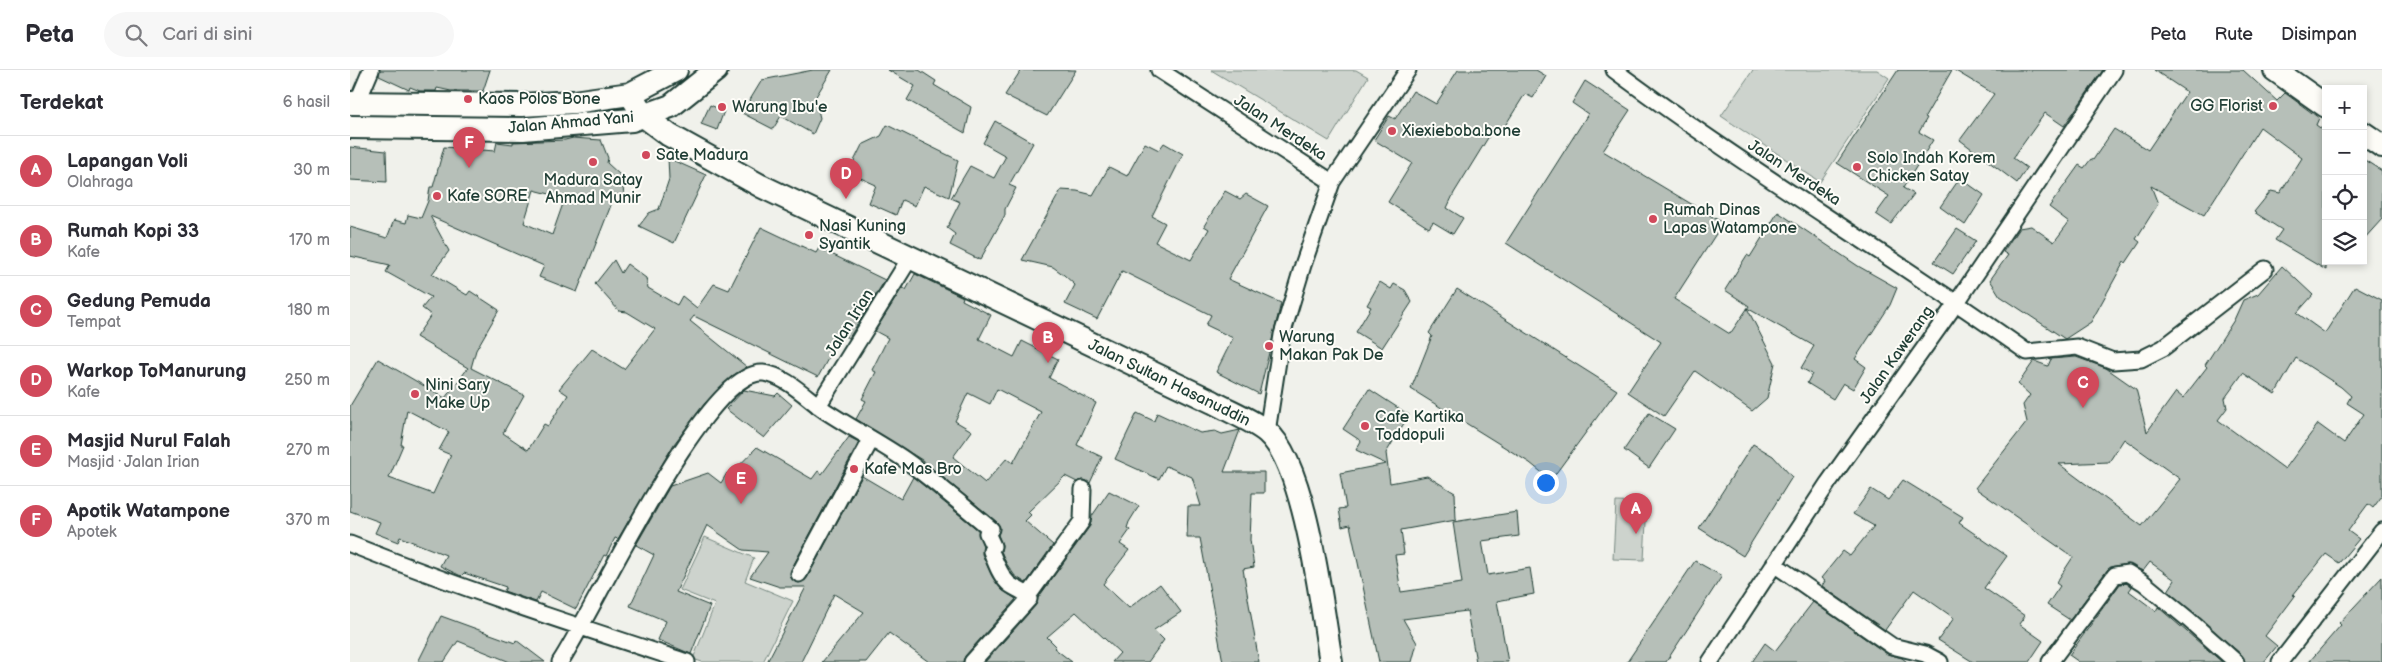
<!DOCTYPE html>
<html lang="id">
<meta charset="utf-8">
<style>
body{margin:0;font-family:"Balsamiq Sans",sans-serif;background:#f7f7f7;color:#2b2b33}
.controls{position:absolute;right:15px;top:15px;display:grid;overflow:hidden;border-radius:0px;box-shadow:0 2px 8px #0003}
.controls button{width:45px;height:45px;display:grid;place-items:center;padding:0;border:0;border-bottom:1px solid #e1e1e2;background:#fff;color:#2b2b33;font:25px sans-serif}
.you{position:absolute;left:1195px;top:412px;width:18px;height:18px;margin:-12px;border:4px solid #fff;border-radius:50%;background:#1a73e8;box-shadow:0 0 0 8px #1a73e833}
.badge{display:grid;place-items:center;width:32px;height:32px;border-radius:50%;background:#d1495b;color:#fff;font-size:16px;font-weight:700}
.pin{position:absolute;translate:-50% -41px;filter:drop-shadow(0 1px 2px #0008)}
.pin::after{content:'';position:absolute;top:26px;width:18px;height:15px;background:inherit;clip-path:polygon(0 0,100% 0,50% 100%)}
.list{margin:0;padding:0;list-style:none}
h2{display:flex;justify-content:space-between;align-items:center;height:65px;margin:0;padding:0 20px;font-size:21px}
h2 small{font-size:16px;font-weight:400;color:#7c7c81}
.list li{display:grid;grid-template-columns:32px 1fr auto;gap:15px;align-items:center;box-sizing:border-box;height:70px;padding:0 20px;border-top:1px solid #e1e1e2}
.list b{display:block;font-size:19px;white-space:nowrap}
.list p{margin:0;font-size:16px;white-space:nowrap;color:#7c7c81}
.list em{font-size:16px;font-style:normal;color:#7c7c81}
.icon{flex:none;width:28px;height:28px;fill:none;stroke:currentColor;stroke-width:2;stroke-linecap:round;stroke-linejoin:round}
.map{position:relative;flex:none;width:2032px;height:592px;overflow:hidden}
header{display:flex;align-items:center;gap:30px;box-sizing:border-box;height:70px;padding:0 25px;background:#fff;border-bottom:1px solid #e1e1e2}
header strong{font-size:24px}
nav{display:flex;gap:28px;margin-inline-start:auto;font-size:18px}
.search{width:350px;height:45px;background:#f7f7f7;display:flex;align-items:center;gap:12px;box-sizing:border-box;padding:0 18px;border-radius:28px;color:#7c7c81;font-size:19px}
main{display:flex}
aside{flex:1;background:#fff}
.map>svg:first-child{display:block}
</style>
<header>
<strong>Peta</strong>
<div class="search"><svg class="icon" aria-label="search" viewBox="0 0 24 24"><circle cx="10" cy="10" r="6"/><path d="M15 15l6 6"/></svg>Cari di sini</div>
<nav><a>Peta</a><a>Rute</a><a>Disimpan</a></nav>
</header>
<main>
<aside>
<h2>Terdekat<small>6 hasil</small></h2>
<ul class="list">
<li><span class="badge">A</span><div><b>Lapangan Voli</b><p>Olahraga</p></div><em>30 m</em></li>
<li><span class="badge">B</span><div><b>Rumah Kopi 33</b><p>Kafe</p></div><em>170 m</em></li>
<li><span class="badge">C</span><div><b>Gedung Pemuda</b><p>Tempat</p></div><em>180 m</em></li>
<li><span class="badge">D</span><div><b>Warkop ToManurung</b><p>Kafe</p></div><em>250 m</em></li>
<li><span class="badge">E</span><div><b>Masjid Nurul Falah</b><p>Masjid · Jalan Irian</p></div><em>270 m</em></li>
<li><span class="badge">F</span><div><b>Apotik Watampone</b><p>Apotek</p></div><em>370 m</em></li>
</ul>
</aside>
<div class="map">
<svg width="2032" height="592" viewBox="0 0 2032 592">
<rect width="100%" height="100%" fill="#f0f1eb"/>
<filter id="ink" filterUnits="userSpaceOnUse"><feTurbulence type="fractalNoise" baseFrequency=".02" numOctaves="2"/><feDisplacementMap in="SourceGraphic" scale="10" xChannelSelector="R" yChannelSelector="G"/><feConvolveMatrix kernelMatrix="1 2 1 2 8 2 1 2 1" color-interpolation-filters="sRGB"/></filter>
<g filter="url(#ink)">
<path fill="#cdd3cd" stroke="#768880" d="M 861,0 L 1006,0 L 1018,7 L 979,71 Z
M 1403,0 L 1527,0 L 1539,8 L 1470,112 L 1371,46 Z
M 1266,432 L 1297,433 L 1294,490 L 1263,489 Z
M 355,467 L 404,488 L 395,511 L 443,531 L 413,592 L 352,592 L 343,589 L 365,534 L 330,520 Z"/>
<path fill="#b6bfb8" stroke="#1f3d34" fill-rule="evenodd" d="M 30,0 L 140,0 L 133,21 L 101,21 L 87,18 L 86,21 L 70,21 L 60,17 L 59,20 L 29,6 Z
M 463,0 L 482,0 L 465,28 L 470,48 L 463,64 L 431,46 L 423,59 L 392,43 L 412,10 Z
M 538,0 L 569,0 L 586,11 L 584,15 L 621,37 L 615,63 L 557,30 L 565,16 Z
M 671,0 L 726,0 L 697,46 L 655,25 Z
M 1108,0 L 1186,0 L 1196,6 L 1183,28 L 1175,24 L 1151,62 L 1144,58 L 1104,123 L 1097,138 L 1113,148 L 1103,164 L 1083,152 L 1079,158 L 1038,132 L 1062,93 L 1024,70 L 1039,46 L 1045,49 L 1063,21 L 1086,34 Z
M 1548,0 L 1602,0 L 1575,47 L 1577,48 L 1569,62 L 1583,70 L 1553,118 L 1564,124 L 1541,154 L 1526,144 L 1539,126 L 1487,93 Z
M 1604,0 L 1753,0 L 1714,56 L 1695,43 L 1663,88 L 1677,98 L 1667,113 L 1610,70 L 1644,24 Z
M 1804,0 L 1893,0 L 1927,31 L 1935,23 L 1969,48 L 1966,55 L 1976,62 L 1976,200 L 1925,170 L 1932,160 L 1904,142 L 1921,121 L 1930,123 L 1952,88 L 1910,57 L 1854,145 L 1801,116 L 1808,134 L 1786,169 L 1790,172 L 1776,193 L 1774,192 L 1741,252 L 1715,269 L 1650,226 L 1640,210 L 1658,185 L 1653,182 L 1669,158 L 1681,156 L 1704,172 L 1719,152 L 1699,137 L 1729,95 L 1734,98 L 1741,89 L 1743,90 L 1764,59 L 1798,80 L 1837,22 Z
M 1235,11 L 1280,40 L 1253,81 L 1373,153 L 1324,229 L 1380,264 L 1399,236 L 1375,220 L 1397,185 L 1400,187 L 1428,142 L 1508,196 L 1547,218 L 1540,235 L 1505,289 L 1516,297 L 1503,319 L 1493,313 L 1483,329 L 1457,313 L 1462,304 L 1451,298 L 1464,276 L 1397,238 L 1425,293 L 1417,328 L 1402,341 L 1345,301 L 1314,346 L 1278,322 L 1311,272 L 1156,173 L 1238,44 L 1222,33 Z
M 360,35 L 374,41 L 367,60 L 351,54 Z
M 645,51 L 683,73 L 659,115 L 666,118 L 655,139 L 655,145 L 630,190 L 600,175 L 605,164 L 597,158 L 610,132 L 601,128 L 620,96 L 644,108 L 656,86 L 633,73 Z
M 537,55 L 608,90 L 599,127 L 574,116 L 565,136 L 552,130 L 546,145 L 519,133 L 526,115 L 504,105 L 507,100 L 501,97 L 512,75 L 531,66 Z
M 223,68 L 251,70 L 258,88 L 257,93 L 270,105 L 276,132 L 263,130 L 227,222 L 189,207 L 194,196 L 80,146 L 99,181 L 82,204 L 117,225 L 120,221 L 149,240 L 126,280 L 121,298 L 174,325 L 153,363 L 178,380 L 194,354 L 198,356 L 218,325 L 209,319 L 242,279 L 274,299 L 305,259 L 277,242 L 269,241 L 245,214 L 264,190 L 271,203 L 277,194 L 296,208 L 298,218 L 327,235 L 332,226 L 347,238 L 364,214 L 379,220 L 411,157 L 466,183 L 469,178 L 535,210 L 499,268 L 491,265 L 468,307 L 344,246 L 340,251 L 397,297 L 382,306 L 355,333 L 324,374 L 268,469 L 265,468 L 256,486 L 254,485 L 226,539 L 191,522 L 186,532 L 154,521 L 156,517 L 114,503 L 111,506 L 90,496 L 96,485 L 50,467 L 48,472 L 25,463 L 30,452 L 0,441 L 0,336 L 28,289 L 95,328 L 118,298 L 66,267 L 81,245 L 72,238 L 81,227 L 36,202 L 40,195 L 0,186 L 0,157 L 37,168 L 44,150 L 56,153 L 58,145 L 71,148 L 78,131 L 80,117 L 83,117 L 94,77 L 145,81 L 147,72 L 163,74 L 163,72 L 215,70 ZM 184,120 L 215,128 L 202,165 L 174,153 ZM 57,340 L 99,362 L 89,380 L 101,385 L 83,424 L 39,408 L 53,375 L 51,375 Z
M 795,73 L 809,80 L 814,73 L 833,84 L 802,146 L 815,153 L 805,172 L 841,190 L 859,159 L 854,156 L 875,121 L 890,129 L 896,124 L 918,136 L 878,209 L 931,233 L 909,324 L 866,302 L 883,268 L 856,255 L 861,245 L 772,201 L 747,249 L 715,234 L 725,215 L 714,205 L 703,197 L 672,190 L 711,120 L 727,121 L 743,125 L 759,97 L 777,106 Z
M 0,77 L 36,81 L 37,112 L 0,110 Z
M 318,88 L 356,105 L 324,173 L 289,156 L 299,143 L 309,139 L 319,109 Z
M 2013,89 L 2032,101 L 2032,149 L 2013,170 Z
M 1610,108 L 1634,125 L 1615,155 L 1590,137 Z
M 1607,159 L 1626,171 L 1603,204 L 1584,192 Z
M 1932,196 L 1963,225 L 1947,243 L 1975,263 L 2005,216 L 2032,230 L 2032,426 L 2023,438 L 2018,434 L 1998,461 L 2009,469 L 1989,493 L 1976,484 L 1943,525 L 1945,526 L 1915,566 L 1927,576 L 1914,592 L 1895,592 L 1892,585 L 1818,521 L 1825,510 L 1800,492 L 1793,501 L 1777,494 L 1758,499 L 1720,550 L 1697,535 L 1710,516 L 1706,513 L 1723,487 L 1625,418 L 1677,352 L 1673,335 L 1680,325 L 1668,314 L 1684,291 L 1698,296 L 1701,289 L 1726,287 L 1756,298 L 1786,319 L 1797,362 L 1826,322 L 1833,328 L 1857,297 L 1855,295 L 1884,250 L 1893,230 L 1908,224 ZM 1946,288 L 1991,317 L 2001,326 L 1997,333 L 2014,344 L 1994,373 L 1968,354 L 1935,399 L 1868,350 L 1877,338 L 1875,328 L 1893,303 L 1925,324 ZM 1774,369 L 1830,409 L 1792,456 L 1709,394 L 1759,392 Z
M 565,204 L 613,227 L 612,230 L 641,245 L 629,269 L 664,287 L 672,271 L 708,289 L 699,308 L 746,333 L 727,375 L 752,387 L 740,413 L 734,410 L 727,412 L 715,406 L 678,442 L 681,445 L 675,451 L 703,475 L 676,513 L 665,506 L 656,493 L 651,481 L 652,475 L 648,465 L 650,457 L 647,452 L 572,390 L 506,349 L 516,331 L 512,329 L 526,302 L 522,300 L 538,268 L 525,261 L 552,218 L 556,220 ZM 647,319 L 691,342 L 663,393 L 657,388 L 635,413 L 603,387 L 622,361 L 605,351 L 618,323 L 640,334 Z
M 1030,212 L 1041,219 L 1044,214 L 1055,220 L 1062,232 L 1032,278 L 1006,262 L 1021,237 L 1017,235 Z
M 1107,219 L 1267,320 L 1201,410 L 1180,393 L 1061,319 L 1082,266 L 1079,263 Z
M 1019,319 L 1059,345 L 1036,383 L 1040,413 L 1077,406 L 1105,423 L 1106,450 L 1051,460 L 1054,484 L 1045,485 L 1051,522 L 1112,513 L 1103,452 L 1167,442 L 1169,466 L 1132,471 L 1138,505 L 1180,498 L 1184,524 L 1147,531 L 1158,592 L 1126,592 L 1117,541 L 1053,549 L 1067,573 L 1062,592 L 1029,592 L 1000,455 L 992,457 L 989,439 L 996,438 L 990,403 L 1036,394 L 1006,380 L 1011,371 L 993,359 Z
M 394,320 L 425,326 L 428,323 L 442,335 L 414,368 L 376,339 Z
M 787,343 L 804,351 L 807,343 L 850,363 L 865,361 L 872,364 L 890,360 L 874,402 L 914,402 L 914,423 L 902,423 L 900,470 L 904,497 L 893,499 L 909,592 L 873,592 L 850,468 L 837,468 L 838,436 L 851,436 L 842,407 L 816,396 L 809,409 L 765,389 Z
M 1299,343 L 1325,359 L 1299,398 L 1274,380 Z
M 499,367 L 509,372 L 441,500 L 441,508 L 449,513 L 457,508 L 512,406 L 551,429 L 563,407 L 628,460 L 633,476 L 632,484 L 642,506 L 652,520 L 666,529 L 615,586 L 613,592 L 579,592 L 539,563 L 516,592 L 472,592 L 514,542 L 484,524 L 451,592 L 417,592 L 456,517 L 430,517 L 400,507 L 418,482 L 393,480 L 357,455 L 326,522 L 360,536 L 341,584 L 308,570 L 316,551 L 280,536 L 304,485 L 286,475 L 320,416 L 358,403 L 371,413 L 377,403 L 380,405 L 407,377 L 462,409 L 468,401 L 472,404 Z
M 1403,374 L 1423,386 L 1442,407 L 1393,486 L 1349,458 Z
M 1553,410 L 1613,447 L 1609,453 L 1657,486 L 1634,518 L 1675,546 L 1669,554 L 1693,571 L 1679,592 L 1623,592 L 1588,570 L 1604,548 L 1564,520 L 1535,560 L 1472,516 L 1475,511 L 1471,508 L 1493,481 L 1500,486 L 1524,456 L 1503,444 L 1521,419 L 1538,430 Z
M 759,421 L 789,436 L 779,452 L 777,458 L 780,460 L 770,474 L 779,480 L 753,514 L 779,538 L 810,514 L 831,542 L 804,560 L 814,570 L 798,592 L 762,592 L 770,583 L 726,542 L 697,567 L 706,576 L 704,578 L 722,592 L 635,592 L 686,535 L 688,528 L 740,456 L 742,446 Z
M 1345,491 L 1372,506 L 1316,592 L 1277,592 Z
M 2032,507 L 2032,592 L 1959,592 L 1991,555 L 1989,553 Z
M 1776,513 L 1782,517 L 1779,521 L 1806,541 L 1808,537 L 1872,592 L 1729,592 L 1719,585 L 1770,514 Z
M 1463,532 L 1537,584 L 1552,588 L 1557,592 L 1402,592 L 1415,573 L 1425,581 Z
M 91,546 L 165,573 L 166,570 L 195,592 L 160,592 L 108,571 L 94,592 L 68,592 Z"/>
<g fill="none" stroke-linecap="round" stroke-linejoin="round">
<defs>
<path id="street" d="M 809,0 L 982,112
M 1264,0 C 1398,100 1541,185 1677,282 L 1727,277 L 1763,291 L 1791,289 L 1813,278 L 1915,199
M 7,33 L 21,0
M 468,336 L 560,188
M 917,362 L 932,265 L 953,195 L 982,112 L 1058,0
M 0,474 C 110,518 224,555 337,592
M 1424,494 L 1542,576 L 1575,584 L 1590,592
M 449,504 L 521,370
M 678,526 L 732,451 L 733,419
M 210,592 C 243,543 355,299 413,303 C 435,305 457,328 474,340 C 501,358 529,372 555,390 C 585,411 613,436 641,459 L 637,463 L 643,476 L 641,481 C 645,491 649,504 658,513 C 664,519 676,521 679,529 L 622,592
M 1360,592 L 1478,413 L 1607,232 L 1764,0
M 1700,592 L 1765,505 L 1778,503 L 1794,513 L 1839,550 L 1886,592
M 1930,592 L 2032,461"/>
<path id="secondary" d="M 1925,0 L 1976,36
M 280,24 L 295,47 L 319,65 L 411,116 L 863,332 C 879,341 904,351 917,362 C 956,395 972,539 981,592
M 0,33 L 172,35 L 223,32 L 280,24 L 326,0
M 0,57 L 173,59 L 282,50 L 321,36 L 366,0
M 2013,63 L 2032,76"/>
</defs>
<use href="#street" stroke="#1f3d34" stroke-width="19"/>
<use href="#secondary" stroke="#1f3d34" stroke-width="26"/>
<use href="#street" stroke="#fdfcf7" stroke-width="15"/>
<use href="#secondary" stroke="#fdfcf7" stroke-width="22"/>
</g>
</g>
<g fill="#d1495b" stroke="#fdfcf7" stroke-width="2">
<circle cx="118" cy="29" r="5"/>
<circle cx="1923" cy="36" r="5"/>
<circle cx="372" cy="37" r="5"/>
<circle cx="1042" cy="61" r="5"/>
<circle cx="296" cy="85" r="5"/>
<circle cx="243" cy="92" r="5"/>
<circle cx="1507" cy="97" r="5"/>
<circle cx="87" cy="126" r="5"/>
<circle cx="1303" cy="149" r="5"/>
<circle cx="459" cy="165" r="5"/>
<circle cx="919" cy="276" r="5"/>
<circle cx="65" cy="324" r="5"/>
<circle cx="1015" cy="356" r="5"/>
<circle cx="504" cy="399" r="5"/>
</g>
<g text-anchor="middle" dominant-baseline="central" stroke-width="4" stroke-linejoin="round" paint-order="stroke">
<g font-size="16" fill="#1f3d34" stroke="#fdfcf7" text-anchor="start">
<text x="128" y="29">Kaos Polos Bone</text>
<text x="1913" y="36" text-anchor="end">GG Florist</text>
<text x="382" y="37">Warung Ibu'e</text>
<text x="1052" y="61">Xiexieboba.bone</text>
<text x="306" y="85">Sate Madura</text>
<text x="1517" y="88">Solo Indah Korem<tspan x="1517" dy="18">Chicken Satay</tspan></text>
<text x="243" y="110" text-anchor="middle">Madura Satay<tspan x="243" dy="18">Ahmad Munir</tspan></text>
<text x="97" y="126">Kafe SORE</text>
<text x="1313" y="140">Rumah Dinas<tspan x="1313" dy="18">Lapas Watampone</tspan></text>
<text x="469" y="156">Nasi Kuning<tspan x="469" dy="18">Syantik</tspan></text>
<text x="929" y="267">Warung<tspan x="929" dy="18">Makan Pak De</tspan></text>
<text x="75" y="315">Nini Sary<tspan x="75" dy="18">Make Up</tspan></text>
<text x="1025" y="347">Cafe Kartika<tspan x="1025" dy="18">Toddopuli</tspan></text>
<text x="514" y="399">Kafe Mas Bro</text>
</g>
<g font-size="16" fill="#1f3d34" stroke="#fdfcf7">
<text transform="translate(221 53) rotate(-5)">Jalan Ahmad Yani</text>
<text transform="translate(930 58) rotate(33)">Jalan Merdeka</text>
<text transform="translate(1444 103) rotate(33)">Jalan Merdeka</text>
<text transform="translate(500 253) rotate(-58)">Jalan Irian</text>
<text transform="translate(1547 285) rotate(-55)">Jalan Kawerang</text>
<text transform="translate(819 313) rotate(26)">Jalan Sultan Hasanuddin</text>
</g>
</g>
</svg>
<div class="controls">
<button>+</button>
<button>−</button>
<button><svg class="icon" aria-label="locate" viewBox="0 0 24 24"><circle cx="12" cy="12" r="6"/><path d="M12 2v4M12 18v4M2 12h4M18 12h4"/></svg></button>
<button><svg class="icon" aria-label="layers" viewBox="0 0 24 24"><path d="M12 4l9 5-9 5-9-5zM3 14l9 5 9-5"/></svg></button>
</div>
<div class="you"></div>
<div class="pin badge" style="left:1286px;top:464px">A</div>
<div class="pin badge" style="left:698px;top:293px">B</div>
<div class="pin badge" style="left:1733px;top:338px">C</div>
<div class="pin badge" style="left:496px;top:129px">D</div>
<div class="pin badge" style="left:391px;top:434px">E</div>
<div class="pin badge" style="left:119px;top:98px">F</div>
</div>
</main>
